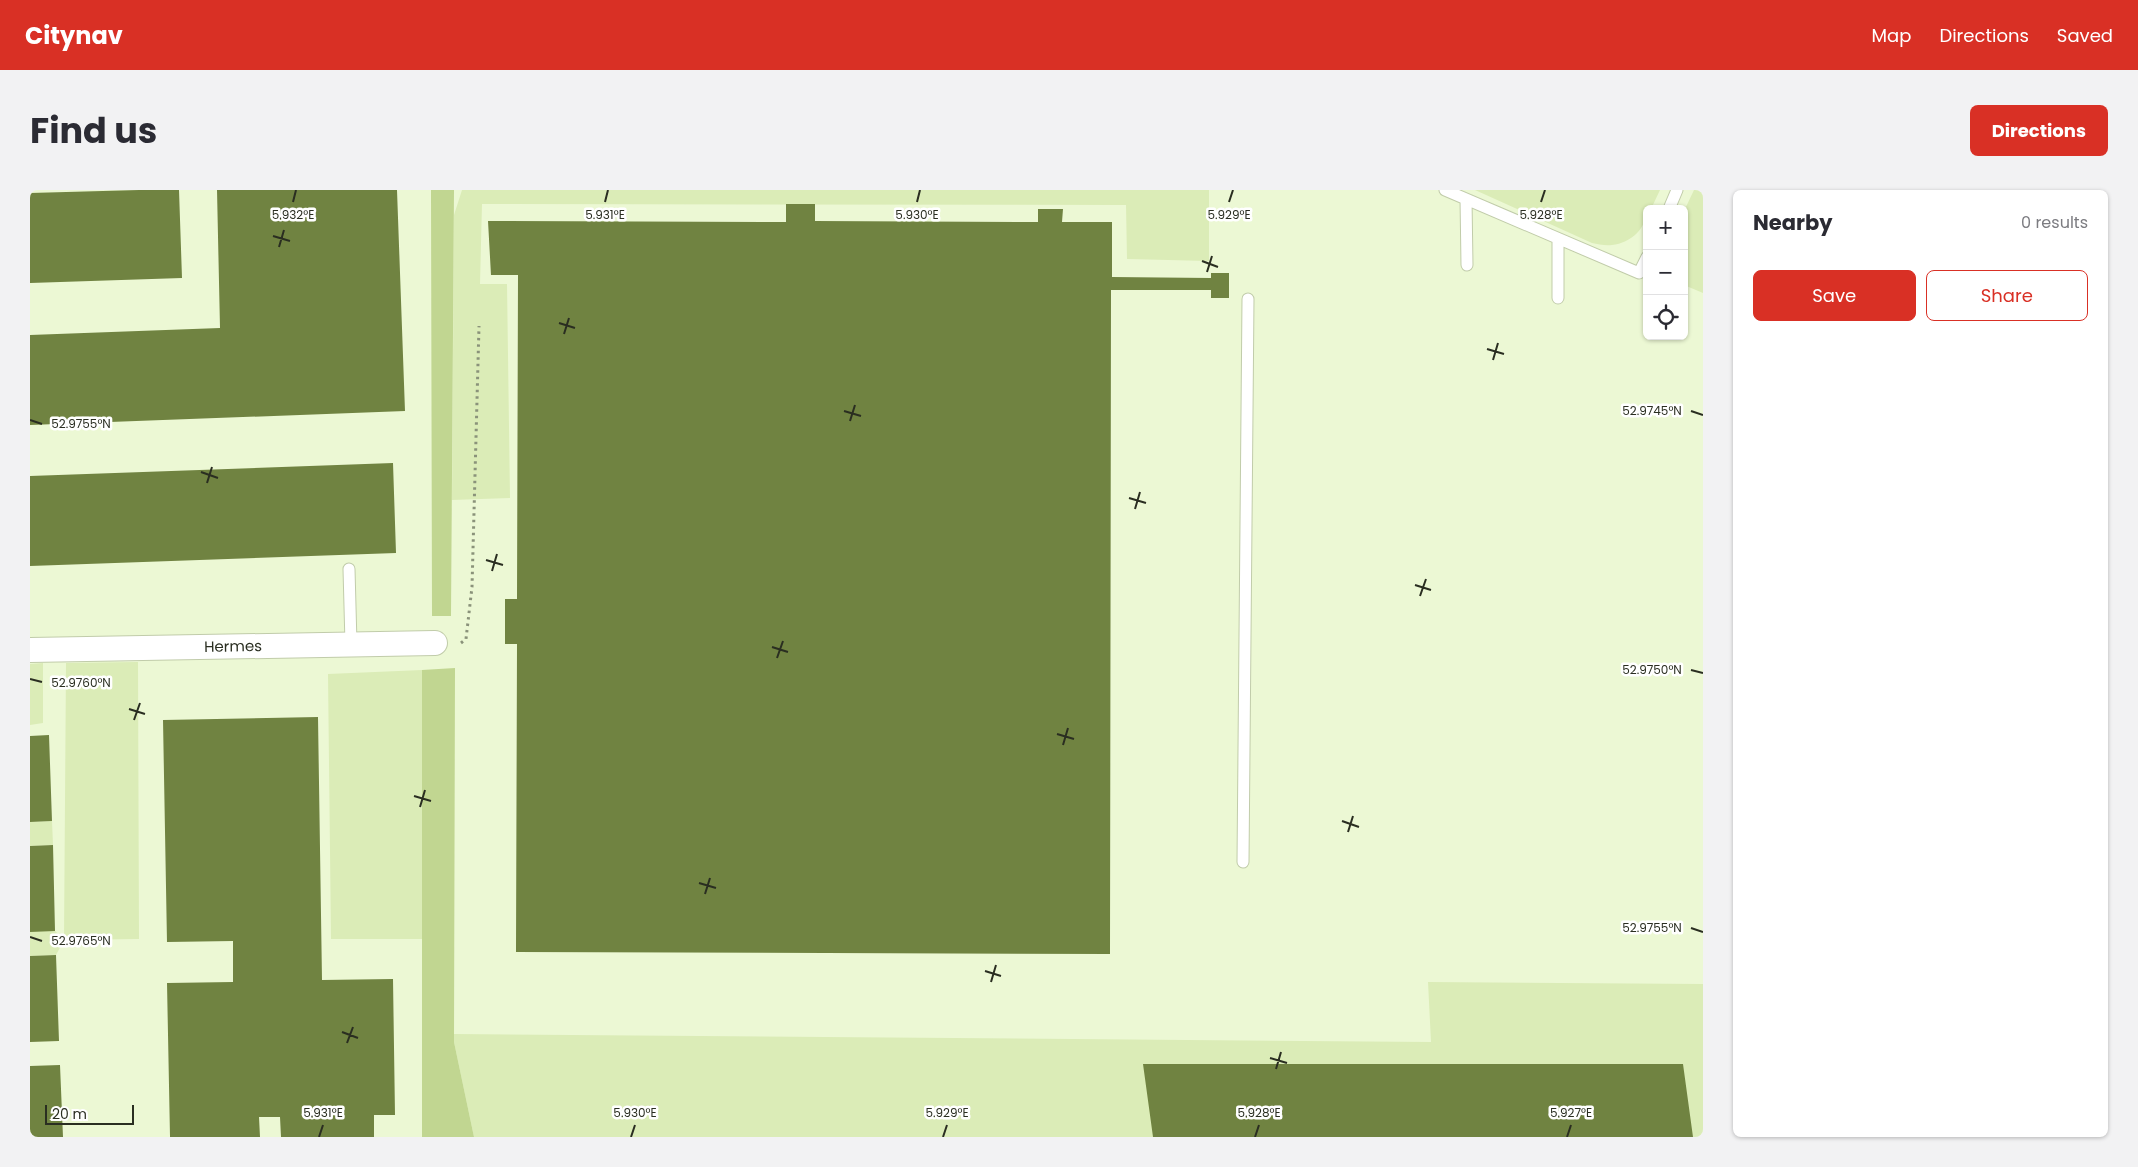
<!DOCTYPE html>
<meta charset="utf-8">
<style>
body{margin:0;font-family:Poppins,sans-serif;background:#f2f2f3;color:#2b2b33}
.controls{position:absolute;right:15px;top:15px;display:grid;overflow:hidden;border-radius:8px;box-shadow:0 1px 4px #0004}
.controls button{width:45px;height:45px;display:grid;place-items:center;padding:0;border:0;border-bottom:1px solid #e1e1e2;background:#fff;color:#2b2b33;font:25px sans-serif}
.scale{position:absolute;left:15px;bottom:12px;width:89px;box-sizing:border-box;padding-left:5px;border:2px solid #2a2e21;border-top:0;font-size:14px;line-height:18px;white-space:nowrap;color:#2a2e21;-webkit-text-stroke:4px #fff;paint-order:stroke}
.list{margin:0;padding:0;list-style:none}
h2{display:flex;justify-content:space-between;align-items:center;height:65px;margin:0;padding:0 20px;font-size:21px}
h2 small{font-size:16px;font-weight:400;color:#7c7c81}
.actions{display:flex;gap:10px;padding:15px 20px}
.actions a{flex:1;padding:11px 0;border:1px solid #d93025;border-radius:8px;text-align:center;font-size:18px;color:#d93025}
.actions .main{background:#d93025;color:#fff}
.icon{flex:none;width:28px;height:28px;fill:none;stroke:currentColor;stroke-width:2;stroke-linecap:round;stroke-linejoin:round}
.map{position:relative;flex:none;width:1673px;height:947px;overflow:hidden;border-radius:8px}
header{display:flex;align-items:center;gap:30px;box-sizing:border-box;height:70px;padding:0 25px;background:#d93025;color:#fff}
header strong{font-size:24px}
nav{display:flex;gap:28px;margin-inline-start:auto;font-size:18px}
.intro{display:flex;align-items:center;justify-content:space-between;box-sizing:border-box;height:120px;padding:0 30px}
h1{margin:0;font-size:35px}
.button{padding:12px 22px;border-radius:8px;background:#d93025;color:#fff;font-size:18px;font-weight:700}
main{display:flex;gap:30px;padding:0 30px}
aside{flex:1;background:#fff;border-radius:8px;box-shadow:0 1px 4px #0004}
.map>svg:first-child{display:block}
</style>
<header>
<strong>Citynav</strong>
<nav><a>Map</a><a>Directions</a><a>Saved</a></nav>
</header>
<div class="intro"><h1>Find us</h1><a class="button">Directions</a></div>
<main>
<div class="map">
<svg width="1673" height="947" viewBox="0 0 1673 947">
<rect width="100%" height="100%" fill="#ecf8d4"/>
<path fill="#dbecb7" d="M 432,0 L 1179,0 L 1179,71 L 1097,69 L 1096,15 L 452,14 L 450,94 L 477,94 L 480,308 L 422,310 L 424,25 Z
M 1445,0 L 1630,0 L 1621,19 L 1617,19 C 1617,38 1601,53 1582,55 C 1575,56 1568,54 1562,53 Z
M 1664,0 L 1673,0 L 1673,103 L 1654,95 L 1654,21 Z
M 108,472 L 109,749 L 34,750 L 26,765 L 0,766 L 0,741 L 25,741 L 34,749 L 36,473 Z
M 13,473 L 13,533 L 0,535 L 0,474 Z
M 392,480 L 392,749 L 301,749 L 298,484 Z
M 22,631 L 23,655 L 0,656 L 0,632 Z
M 1398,792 L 1673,794 L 1673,947 L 444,947 L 424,852 L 424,844 L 1401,852 Z"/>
<path fill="#c1d691" d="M 401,0 L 424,0 L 421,426 L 402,426 Z
M 425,478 L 424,852 L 444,947 L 392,947 L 392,480 Z"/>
<path fill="#708341" d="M 109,0 L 149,0 L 152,88 L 0,93 L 0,3 Z
M 187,0 L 367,0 L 375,221 L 0,235 L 0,145 L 190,138 Z
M 756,14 L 785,14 L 785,31 L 1008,32 L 1008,19 L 1033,19 L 1032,32 L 1082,32 L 1082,87 L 1181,88 L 1181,83 L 1199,83 L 1199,108 L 1181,108 L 1181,100 L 1081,100 L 1080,764 L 486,762 L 487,454 L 475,454 L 475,409 L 487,409 L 488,85 L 461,85 L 458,31 L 756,32 Z
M 363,273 L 366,363 L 0,376 L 0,286 Z
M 288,527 L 292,790 L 363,789 L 365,925 L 344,925 L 344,947 L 251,947 L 250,927 L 229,927 L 230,947 L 140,947 L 137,793 L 203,792 L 203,751 L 137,752 L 133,530 Z
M 19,545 L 22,631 L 0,632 L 0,546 Z
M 23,655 L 25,741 L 0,742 L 0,656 Z
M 26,765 L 29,851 L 0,852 L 0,766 Z
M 1113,874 L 1653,874 L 1663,947 L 1123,947 Z
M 30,875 L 33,947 L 0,947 L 0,876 Z"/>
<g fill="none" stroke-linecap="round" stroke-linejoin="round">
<defs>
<path id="lane" d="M 1415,0 L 1609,83 L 1617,67
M 1436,9 L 1437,75
M 1639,19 L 1647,0
M 1528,49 L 1528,108
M 319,379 L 321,454
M 1213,672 L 1218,109"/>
<path id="street" d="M 0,460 L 405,453"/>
</defs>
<use href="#lane" stroke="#c1ccaa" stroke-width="13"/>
<use href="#street" stroke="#c1ccaa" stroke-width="26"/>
<path stroke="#8a927a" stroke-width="3" stroke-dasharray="2.5 4" stroke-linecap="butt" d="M 431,453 L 436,449 L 442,397 L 449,136"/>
<use href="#lane" stroke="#fff" stroke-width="11"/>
<use href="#street" stroke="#fff" stroke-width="24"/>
</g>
<path fill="none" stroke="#2a2e21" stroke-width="2" d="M 263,12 L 266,0M 575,12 L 578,0M 887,12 L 890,0M 1199,12 L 1203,0M 1511,12 L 1515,0M 243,46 L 260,51M 249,57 L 254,40M 1172,71 L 1188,77M 1177,82 L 1182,66M 529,133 L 545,138M 534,144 L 539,128M 1457,159 L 1474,164M 1463,170 L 1468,153M 814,221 L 831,226M 1661,221 L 1673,225M 0,230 L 12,234M 820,231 L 825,215M 171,282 L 188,288M 177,293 L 182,277M 1099,308 L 1116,313M 1105,319 L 1110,302M 456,370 L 473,375M 462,381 L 467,364M 1385,395 L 1401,400M 1390,406 L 1396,389M 742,457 L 758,462M 747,468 L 753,451M 1661,480 L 1673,483M 0,489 L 12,492M 99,519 L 115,524M 104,530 L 110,513M 1027,544 L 1044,549M 1033,555 L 1038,538M 384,606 L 401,611M 390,617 L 395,600M 1312,631 L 1329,637M 1318,642 L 1323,626M 669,693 L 686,698M 675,704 L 680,688M 1661,738 L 1673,742M 0,747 L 12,751M 955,781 L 971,786M 961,792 L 966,775M 312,842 L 328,848M 317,853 L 323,837M 1240,868 L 1257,873M 1246,879 L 1251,862M 289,947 L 293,935M 601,947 L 605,935M 913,947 L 917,935M 1225,947 L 1229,935M 1537,947 L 1541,935"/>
<g text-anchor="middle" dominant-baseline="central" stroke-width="5" stroke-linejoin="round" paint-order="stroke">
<g font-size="15" fill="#2a2e21" stroke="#fff">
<text transform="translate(203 456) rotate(-1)">Hermes</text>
</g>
</g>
<g font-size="12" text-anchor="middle" fill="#2a2e21" stroke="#fff" stroke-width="5" stroke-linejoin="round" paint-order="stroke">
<text x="263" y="29">5.932°E</text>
<text x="575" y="29">5.931°E</text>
<text x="887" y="29">5.930°E</text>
<text x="1199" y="29">5.929°E</text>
<text x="1511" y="29">5.928°E</text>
<text x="1622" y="225">52.9745°N</text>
<text x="51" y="238">52.9755°N</text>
<text x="1622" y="484">52.9750°N</text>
<text x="51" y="497">52.9760°N</text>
<text x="1622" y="742">52.9755°N</text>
<text x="51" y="755">52.9765°N</text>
<text x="293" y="927">5.931°E</text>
<text x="605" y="927">5.930°E</text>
<text x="917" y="927">5.929°E</text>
<text x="1229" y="927">5.928°E</text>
<text x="1541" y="927">5.927°E</text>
</g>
</svg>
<div class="controls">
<button>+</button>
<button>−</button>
<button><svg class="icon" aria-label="locate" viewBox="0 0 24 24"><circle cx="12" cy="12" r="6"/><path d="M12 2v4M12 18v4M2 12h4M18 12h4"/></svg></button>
</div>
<div class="scale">20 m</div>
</div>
<aside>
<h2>Nearby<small>0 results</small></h2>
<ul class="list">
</ul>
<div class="actions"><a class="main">Save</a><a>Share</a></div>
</aside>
</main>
